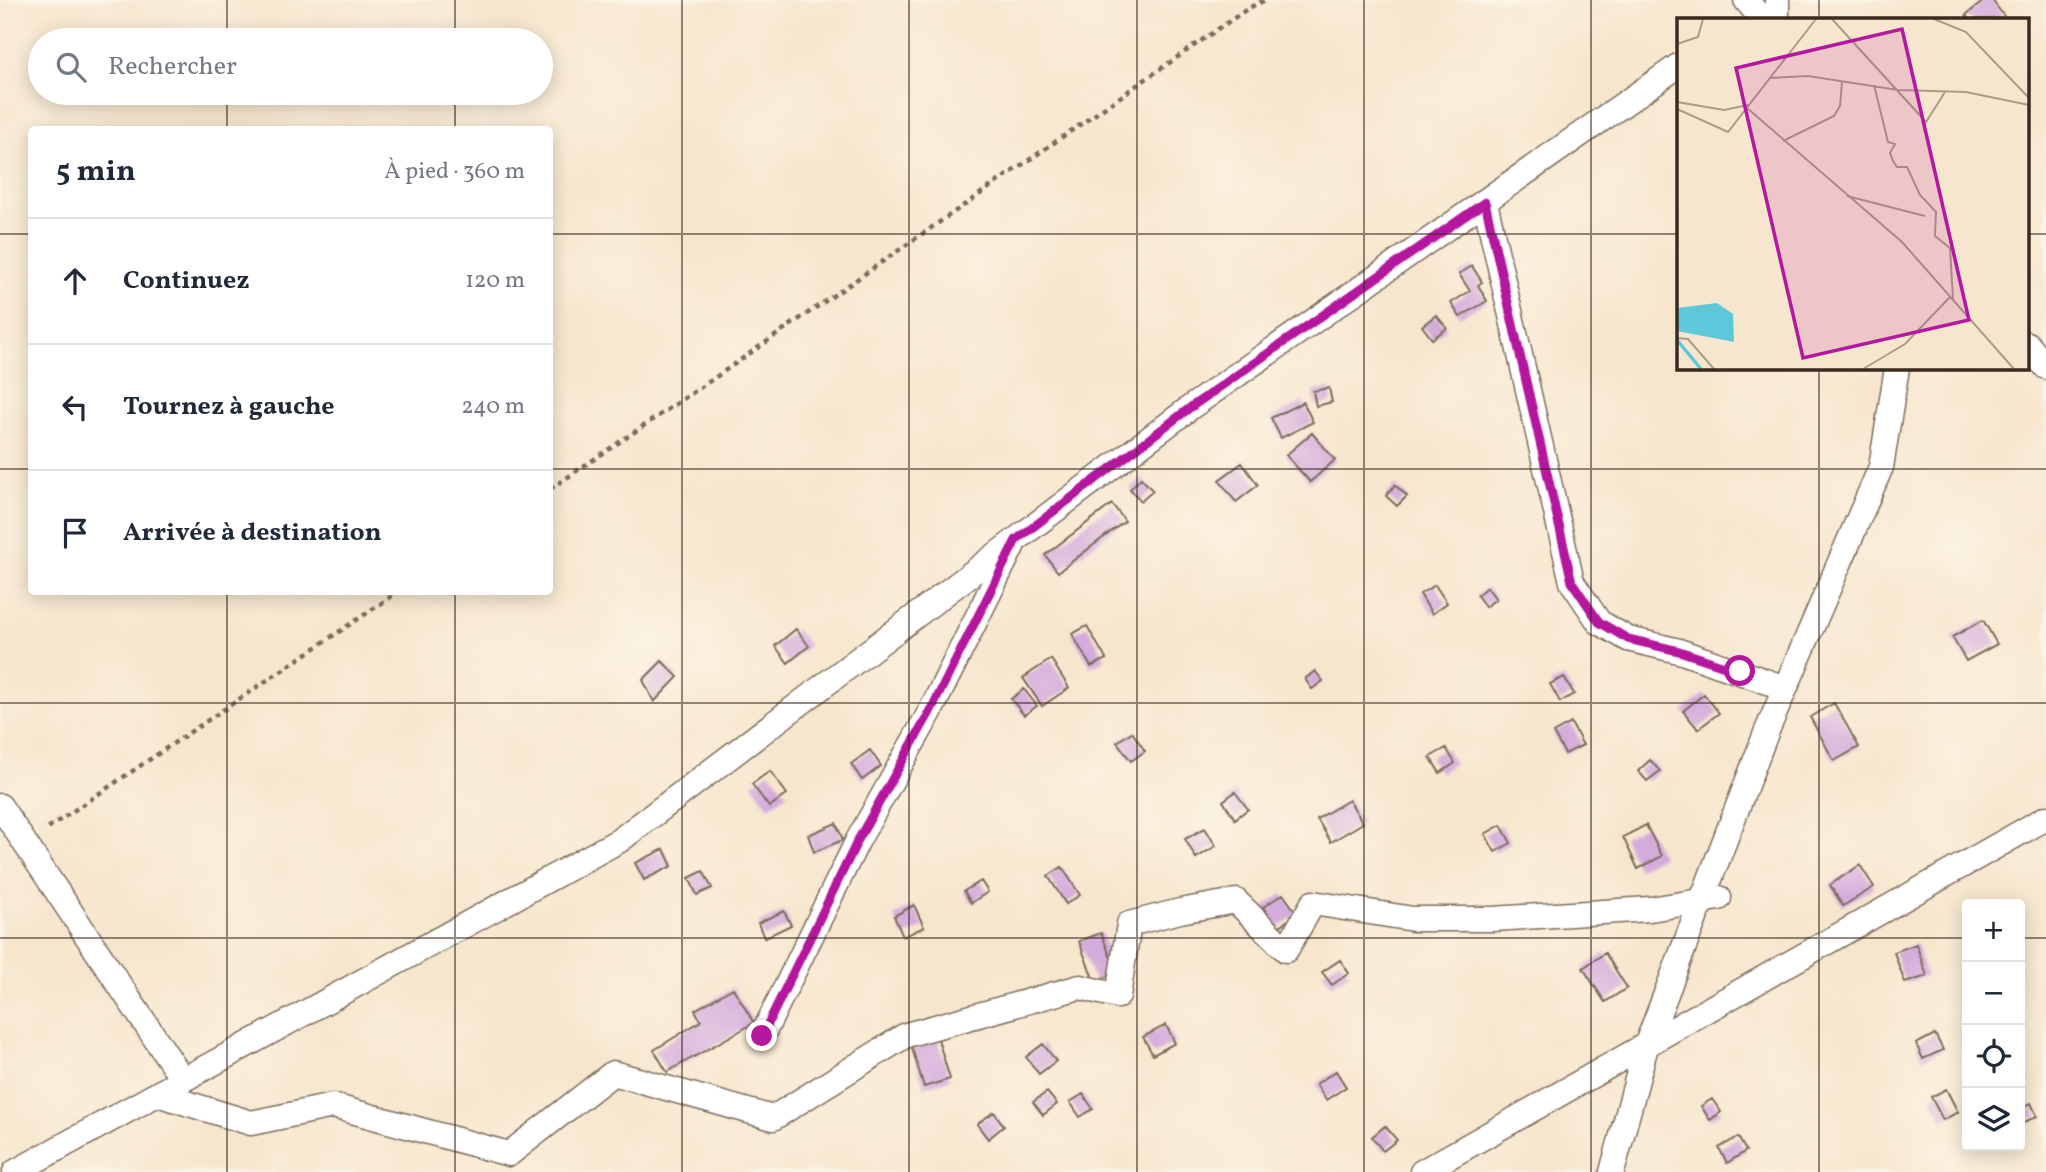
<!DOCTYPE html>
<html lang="fr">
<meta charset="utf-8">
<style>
body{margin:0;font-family:Vollkorn,serif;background:#f2f2f3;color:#1f2937}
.controls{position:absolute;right:21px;bottom:21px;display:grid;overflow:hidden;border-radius:7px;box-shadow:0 4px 18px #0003}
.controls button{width:63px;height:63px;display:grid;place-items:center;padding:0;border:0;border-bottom:2px solid #e0e1e3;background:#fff;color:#1f2937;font:35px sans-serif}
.stop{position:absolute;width:21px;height:21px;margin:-16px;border:5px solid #b5179e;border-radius:50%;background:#fff}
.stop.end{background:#b5179e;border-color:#fff;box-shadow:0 2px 7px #0008}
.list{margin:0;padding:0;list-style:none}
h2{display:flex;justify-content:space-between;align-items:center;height:91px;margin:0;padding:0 28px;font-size:30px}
h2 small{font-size:23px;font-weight:400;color:#747a83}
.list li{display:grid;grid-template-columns:46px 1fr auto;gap:21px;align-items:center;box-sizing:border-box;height:126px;padding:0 28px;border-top:2px solid #e0e1e3}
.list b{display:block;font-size:26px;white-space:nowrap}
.list em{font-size:23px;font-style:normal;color:#747a83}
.icon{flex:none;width:38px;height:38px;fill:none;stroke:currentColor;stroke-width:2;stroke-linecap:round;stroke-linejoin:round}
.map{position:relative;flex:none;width:2046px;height:1172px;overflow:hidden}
.search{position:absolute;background:#fff;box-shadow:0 4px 18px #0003;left:28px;top:28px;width:525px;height:77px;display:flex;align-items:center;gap:18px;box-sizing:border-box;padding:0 24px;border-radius:38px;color:#747a83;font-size:26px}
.panel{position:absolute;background:#fff;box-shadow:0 4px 18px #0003;left:28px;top:126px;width:525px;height:469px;border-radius:7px}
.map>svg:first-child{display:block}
</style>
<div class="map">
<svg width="2046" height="1172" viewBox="0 0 2046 1172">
<rect width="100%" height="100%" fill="#fcf5e5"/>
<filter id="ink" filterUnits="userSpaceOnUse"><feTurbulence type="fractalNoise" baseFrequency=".0143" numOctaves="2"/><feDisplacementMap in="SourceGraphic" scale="14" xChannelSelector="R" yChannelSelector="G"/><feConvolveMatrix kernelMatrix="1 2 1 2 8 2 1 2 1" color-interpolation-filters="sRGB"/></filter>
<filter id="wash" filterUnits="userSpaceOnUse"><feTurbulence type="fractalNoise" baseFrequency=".00686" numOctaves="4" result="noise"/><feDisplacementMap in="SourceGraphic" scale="28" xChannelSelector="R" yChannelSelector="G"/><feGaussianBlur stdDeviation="1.57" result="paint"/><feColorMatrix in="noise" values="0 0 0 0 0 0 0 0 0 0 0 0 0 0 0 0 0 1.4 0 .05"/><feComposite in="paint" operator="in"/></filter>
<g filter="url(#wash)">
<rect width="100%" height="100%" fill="#f7e6ce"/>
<g id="blocks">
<path fill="#d4acdc" d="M 1985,0 L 1992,0 L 2006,19 L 1969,19 L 1966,15 Z
M 1472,266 L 1482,282 L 1478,285 L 1487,301 L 1460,317 L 1451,303 L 1470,291 L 1459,274 Z
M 1436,315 L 1447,328 L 1432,339 L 1422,326 Z
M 1329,388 L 1332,402 L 1316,406 L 1313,391 Z
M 1303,402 L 1313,422 L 1281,438 L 1271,418 Z
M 1312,433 L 1335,460 L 1310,482 L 1286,455 Z
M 1242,463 L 1258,485 L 1236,502 L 1219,480 Z
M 1141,478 L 1153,491 L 1141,501 L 1130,489 Z
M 1395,485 L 1407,496 L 1397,506 L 1386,496 Z
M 1112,504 L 1125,521 L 1058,572 L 1045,555 Z
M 1435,585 L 1447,603 L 1432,614 L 1420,594 Z
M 1487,587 L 1496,599 L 1485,607 L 1477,595 Z
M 1983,620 L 1997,644 L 1966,661 L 1952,637 Z
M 1087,626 L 1106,659 L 1091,667 L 1072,634 Z
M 796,629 L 809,646 L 788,663 L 775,646 Z
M 1051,659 L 1069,688 L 1042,706 L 1023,678 Z
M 662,661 L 678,677 L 654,702 L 643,680 Z
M 1315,671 L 1323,681 L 1312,689 L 1305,679 Z
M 1564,677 L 1574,694 L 1560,702 L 1550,684 Z
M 1024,689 L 1037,706 L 1024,715 L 1011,699 Z
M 1704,694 L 1719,713 L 1698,729 L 1683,711 Z
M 1834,703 L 1859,747 L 1834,761 L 1810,717 Z
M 1571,723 L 1583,745 L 1565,754 L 1553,733 Z
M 1132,732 L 1145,751 L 1131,761 L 1117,742 Z
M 1446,748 L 1455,763 L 1440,773 L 1430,757 Z
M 870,750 L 881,766 L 862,780 L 851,764 Z
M 1650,760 L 1660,771 L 1647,781 L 1638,771 Z
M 770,771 L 787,794 L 769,807 L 752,784 Z
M 1235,792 L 1248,809 L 1235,819 L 1223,801 Z
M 1349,800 L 1363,823 L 1331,842 L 1317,819 Z
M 836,823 L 843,840 L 814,852 L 808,835 Z
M 1501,825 L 1511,843 L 1495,852 L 1485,834 Z
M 1646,825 L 1662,856 L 1638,869 L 1623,837 Z
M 1205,828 L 1216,846 L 1196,858 L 1185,839 Z
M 664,849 L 672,866 L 644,880 L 635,863 Z
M 1860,865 L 1874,887 L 1843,906 L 1830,885 Z
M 1062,867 L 1080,895 L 1066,904 L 1048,876 Z
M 703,871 L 712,888 L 697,895 L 689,878 Z
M 981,881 L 988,892 L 971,903 L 964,891 Z
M 1283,894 L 1297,914 L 1277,928 L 1263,907 Z
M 914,905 L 924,927 L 903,937 L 894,916 Z
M 784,911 L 791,925 L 764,938 L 758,923 Z
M 1101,933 L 1117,973 L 1094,981 L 1079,941 Z
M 1916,944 L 1927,976 L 1905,983 L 1894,952 Z
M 1605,953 L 1627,988 L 1605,1002 L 1583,968 Z
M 1340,960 L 1349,973 L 1332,985 L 1322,972 Z
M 733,988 L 754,1023 L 667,1072 L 654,1050 L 701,1021 L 695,1010 Z
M 1166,1025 L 1175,1043 L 1153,1055 L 1143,1037 Z
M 1935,1034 L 1943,1050 L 1923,1059 L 1916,1044 Z
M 937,1036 L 950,1079 L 924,1087 L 911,1045 Z
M 1043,1044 L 1056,1061 L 1039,1074 L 1026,1057 Z
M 1336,1071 L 1346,1087 L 1326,1100 L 1316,1084 Z
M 1946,1089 L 1958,1112 L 1943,1120 L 1931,1097 Z
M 1047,1092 L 1057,1104 L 1043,1115 L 1033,1102 Z
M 1083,1094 L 1093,1109 L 1080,1117 L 1070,1102 Z
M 1712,1099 L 1721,1112 L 1710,1120 L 1701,1106 Z
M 2031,1103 L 2037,1116 L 2021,1124 L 2020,1108 Z
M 994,1112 L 1004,1126 L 988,1139 L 977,1124 Z
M 1385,1126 L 1397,1140 L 1383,1151 L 1372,1137 Z
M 1738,1137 L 1746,1151 L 1727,1163 L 1719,1148 Z"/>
</g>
</g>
<g filter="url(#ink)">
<use href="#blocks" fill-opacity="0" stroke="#7d6c5c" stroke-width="2"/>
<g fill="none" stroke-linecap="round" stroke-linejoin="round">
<defs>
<path id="street" d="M 1746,0 L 1762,19
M 1777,0 L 1777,19
M 1485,202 L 1572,582 L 1599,622 L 1628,639 L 1679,651 L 1785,688
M 2027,344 L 2046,367
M 0,806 L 183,1080
M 762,1036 L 858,840 L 930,712 L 1012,547
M 157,1094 L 251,1123 L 333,1106 L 509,1154 L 613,1073 L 773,1118 L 906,1035 L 1080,987 L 1118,996 L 1129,924 L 1180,911 L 1236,901 L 1286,950 L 1313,903 L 1413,919 L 1493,919 L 1650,909 L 1719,898
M 15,1172 L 620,840 L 1191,407 L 1678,66
M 1422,1172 L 2046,818
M 1612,1172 L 1646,1046 L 1766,733 L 1881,467 L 1897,368"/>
</defs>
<use href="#street" stroke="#7d6c5c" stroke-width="27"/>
<path stroke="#7d6c5c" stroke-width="4.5" stroke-dasharray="5 5" stroke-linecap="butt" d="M 550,489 L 710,381 L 1247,9 L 1265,0
M 48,828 L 398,592"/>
<use href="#street" stroke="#fff" stroke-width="24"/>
</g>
</g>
<g fill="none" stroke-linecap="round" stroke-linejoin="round" filter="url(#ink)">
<path stroke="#b5179e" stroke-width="9" d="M 762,1036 L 858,840 L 930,712 L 1016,540 L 1191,407 L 1485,202 L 1572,582 L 1599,622 L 1628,639 L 1679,651 L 1740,671"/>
</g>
<path fill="none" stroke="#3b2a1e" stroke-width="2" stroke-opacity="0.55" d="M 227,0 L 227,40M 455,0 L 455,40M 682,0 L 682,1172M 909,0 L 909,1172M 1137,0 L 1137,1172M 1364,0 L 1364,1172M 1591,0 L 1591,1172M 1819,0 L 1819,19M 227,93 L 227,130M 455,93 L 455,130M 0,234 L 32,234M 550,234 L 1678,234M 2027,234 L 2046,234M 1819,368 L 1819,1172M 0,469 L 32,469M 550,469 L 2046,469M 227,592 L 227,1172M 455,592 L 455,1172M 0,703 L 2046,703M 0,938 L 1967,938M 2020,938 L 2046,938"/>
<g transform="translate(1677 18)">
<rect width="352" height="352" fill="#f7e6ce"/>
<path d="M 40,285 L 56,296 L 57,324 L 0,313 L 0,290 Z" fill="#5ec7d9"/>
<path fill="none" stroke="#5ec7d9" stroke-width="3.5" d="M 0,322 L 24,351"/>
<path fill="none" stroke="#ac9b88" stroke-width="2" d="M 155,1 L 249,104 L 268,74M 257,1 L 289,14 L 352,80M 0,26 L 21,19 L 26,1M 94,60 L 131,58 L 221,72 L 289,74 L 352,87M 197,67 L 211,124 L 218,126 L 213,135 L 216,143 L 220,149 L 230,149 L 243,177 L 259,194 L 258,218 L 273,230 L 276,281M 0,84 L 47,92 L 71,87M 70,90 L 225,224 L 337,351M 0,91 L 51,114 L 139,1M 106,123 L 157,98 L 163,88 L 165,64M 170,178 L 248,198M 0,320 L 11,321 L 37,351M 186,351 L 228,326 L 273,279"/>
<path fill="#b5179e" fill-opacity="0.15" stroke="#b5179e" stroke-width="3.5" d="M 225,11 L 292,302 L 126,340 L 59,50 Z"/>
<rect width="352" height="352" fill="none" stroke="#3b2a1e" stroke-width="3.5"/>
</g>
</svg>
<div class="controls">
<button>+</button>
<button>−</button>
<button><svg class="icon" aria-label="locate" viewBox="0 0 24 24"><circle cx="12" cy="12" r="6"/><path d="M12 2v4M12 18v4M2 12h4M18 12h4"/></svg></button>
<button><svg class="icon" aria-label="layers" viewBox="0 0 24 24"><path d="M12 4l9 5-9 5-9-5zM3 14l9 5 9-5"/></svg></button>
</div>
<div class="stop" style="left:1740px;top:671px"></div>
<div class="stop end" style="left:762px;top:1036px"></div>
<div class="search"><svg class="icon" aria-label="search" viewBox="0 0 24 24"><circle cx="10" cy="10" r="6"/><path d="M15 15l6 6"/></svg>Rechercher</div>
<section class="panel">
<h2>5 min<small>À pied · 360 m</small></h2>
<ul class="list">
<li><svg class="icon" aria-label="ahead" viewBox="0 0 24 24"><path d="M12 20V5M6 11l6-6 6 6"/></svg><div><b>Continuez</b></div><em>120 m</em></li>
<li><svg class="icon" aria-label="left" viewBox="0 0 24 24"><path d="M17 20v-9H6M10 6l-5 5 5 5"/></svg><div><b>Tournez à gauche</b></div><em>240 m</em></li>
<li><svg class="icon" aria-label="arrive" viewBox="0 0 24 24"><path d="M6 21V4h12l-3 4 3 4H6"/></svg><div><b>Arrivée à destination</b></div></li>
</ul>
</section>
</div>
